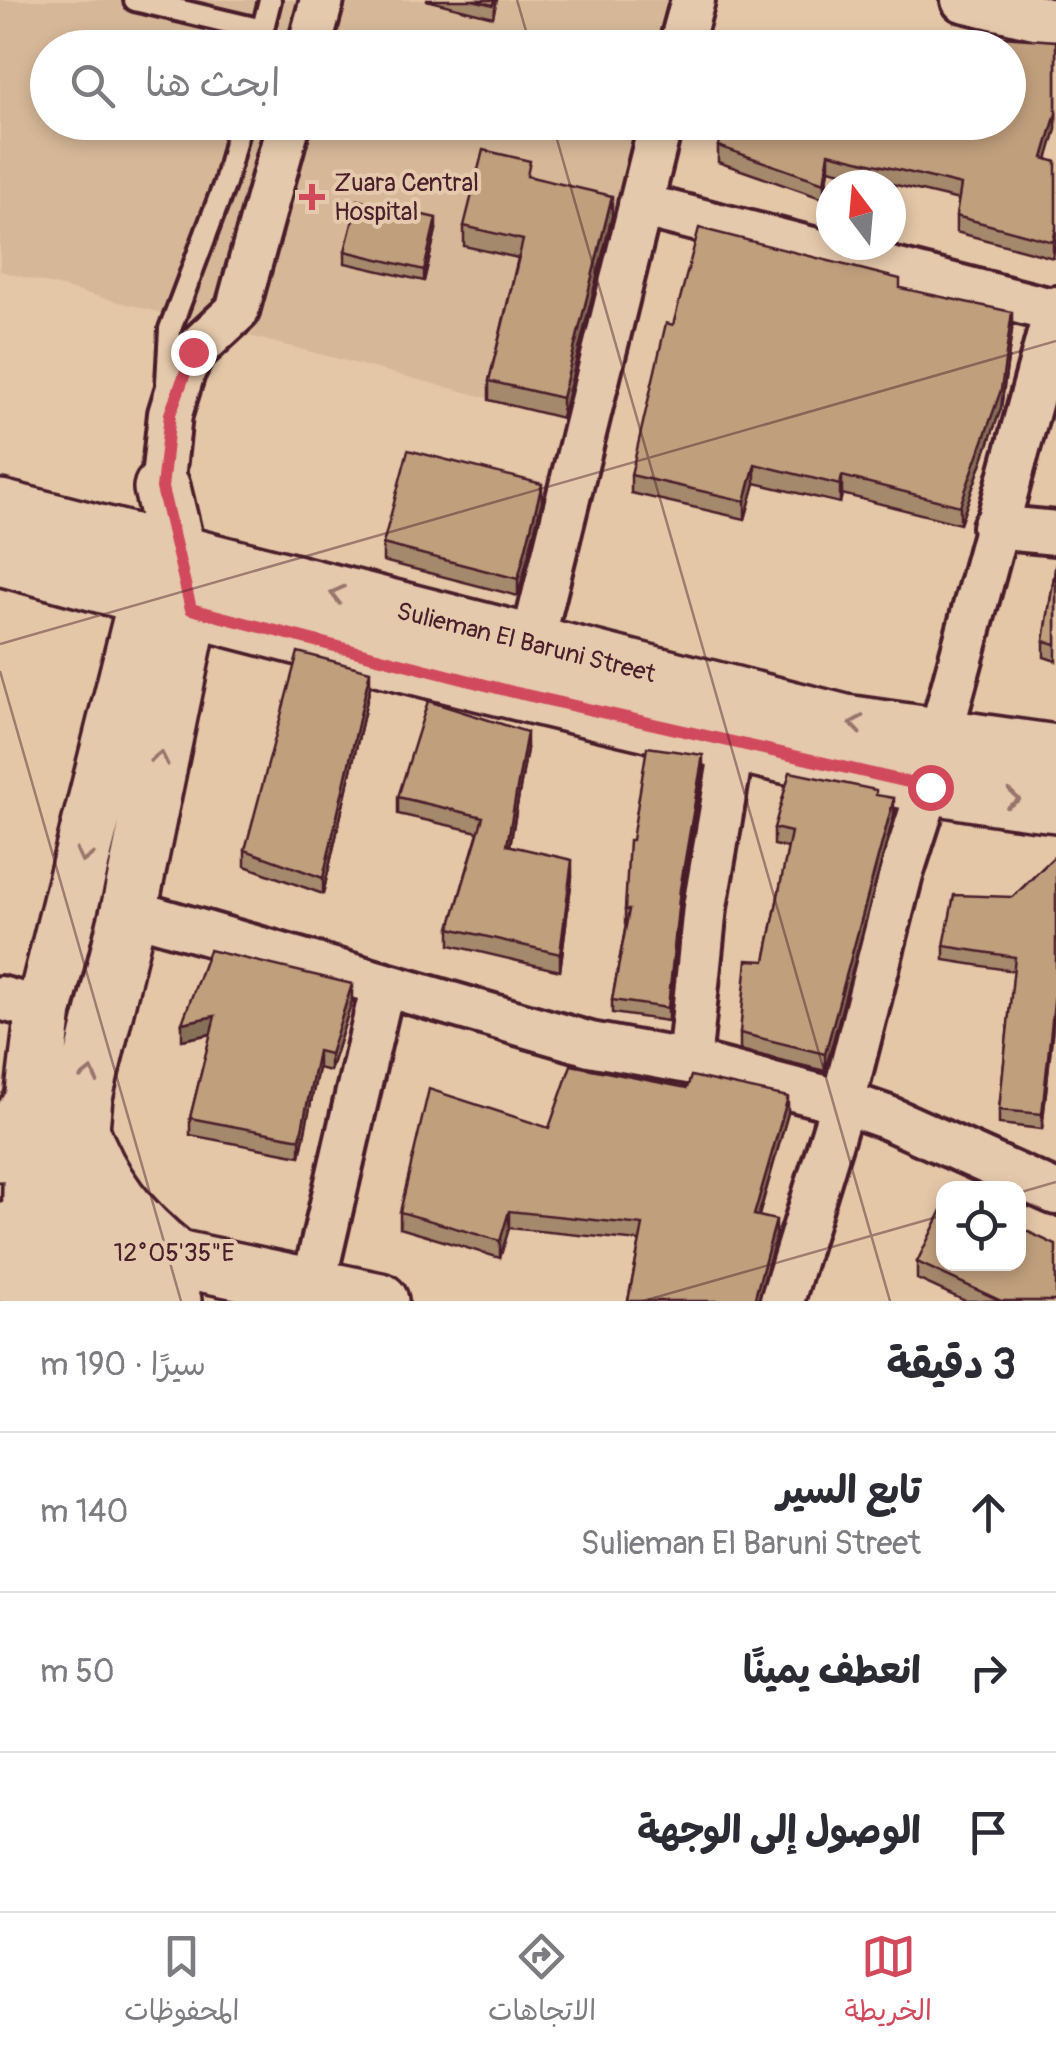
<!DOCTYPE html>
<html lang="ar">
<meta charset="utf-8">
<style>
body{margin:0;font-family:Pangolin,"Playpen Sans Arabic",sans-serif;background:#f7f7f7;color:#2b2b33;direction:rtl}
.controls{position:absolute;right:30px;bottom:30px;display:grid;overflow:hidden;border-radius:20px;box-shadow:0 5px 15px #0003}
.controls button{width:90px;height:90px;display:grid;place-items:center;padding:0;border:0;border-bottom:2px solid #e1e1e2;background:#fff;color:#2b2b33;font:50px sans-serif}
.compass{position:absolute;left:816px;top:170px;width:90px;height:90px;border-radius:50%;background:#fff;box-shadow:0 5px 15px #0003;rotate:344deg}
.stop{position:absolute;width:30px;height:30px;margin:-22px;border:8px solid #d1495b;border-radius:50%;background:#fff}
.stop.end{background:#d1495b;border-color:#fff;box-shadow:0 2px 10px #0008}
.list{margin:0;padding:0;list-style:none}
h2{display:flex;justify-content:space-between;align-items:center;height:130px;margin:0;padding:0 40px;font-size:42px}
h2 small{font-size:32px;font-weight:400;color:#7c7c81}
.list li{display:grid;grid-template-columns:65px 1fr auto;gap:30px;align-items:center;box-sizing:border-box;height:160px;padding:0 40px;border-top:2px solid #e1e1e2}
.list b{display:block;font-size:38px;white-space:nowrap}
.list p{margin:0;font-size:32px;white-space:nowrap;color:#7c7c81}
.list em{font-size:32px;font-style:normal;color:#7c7c81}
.icon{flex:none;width:55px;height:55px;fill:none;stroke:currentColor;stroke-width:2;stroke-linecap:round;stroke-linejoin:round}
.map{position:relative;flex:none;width:1056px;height:1301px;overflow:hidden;direction:ltr}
.search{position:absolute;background:#fff;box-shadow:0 5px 15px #0003;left:30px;right:30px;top:30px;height:110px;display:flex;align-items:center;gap:25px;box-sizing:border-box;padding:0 35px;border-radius:55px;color:#7c7c81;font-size:38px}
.sheet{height:610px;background:#fff}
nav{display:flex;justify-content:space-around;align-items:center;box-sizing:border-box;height:140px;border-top:2px solid #e1e1e2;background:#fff;font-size:28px;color:#7c7c81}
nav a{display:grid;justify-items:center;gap:5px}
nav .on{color:#d1495b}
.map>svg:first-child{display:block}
</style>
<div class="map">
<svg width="1056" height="1301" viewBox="0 0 1056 1301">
<rect width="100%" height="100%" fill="#e4c7a7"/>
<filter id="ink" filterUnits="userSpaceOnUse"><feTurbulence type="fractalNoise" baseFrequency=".01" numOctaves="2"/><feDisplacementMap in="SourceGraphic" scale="20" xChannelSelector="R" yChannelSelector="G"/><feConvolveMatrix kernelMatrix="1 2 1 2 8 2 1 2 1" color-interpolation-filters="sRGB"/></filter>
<g filter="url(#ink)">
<path fill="#d6b898" d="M 0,0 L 669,0 L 658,47 L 48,48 L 48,122 L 641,123 L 573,420 L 0,271 Z"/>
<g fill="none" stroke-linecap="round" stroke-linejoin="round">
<defs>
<path id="lane" d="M 135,0 L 262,30
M 258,48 L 270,0
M 167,382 L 170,329 L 225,183 L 240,122"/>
<path id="street" d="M 963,0 L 1056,22
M 309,48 L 322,0
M 680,48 L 693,0
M 640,205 L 1055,311
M 162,488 L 170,414 L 183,372 L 193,352 L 237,311 L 289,122
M 994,527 L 1056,533
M 532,644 L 661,122
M 940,736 L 1056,308
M 129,911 L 590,1044 L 689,1062 L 843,1102 L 886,1117 L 1056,1193
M 0,998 L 44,1010
M 689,1062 L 705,907 L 733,743
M 313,1286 L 383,984
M 782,1301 L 843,1102 L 901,874 L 929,787"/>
<path id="secondary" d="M 0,508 L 845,723 L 1056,753
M 0,557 C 212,615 425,671 640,721 C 778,754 915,788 1056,804
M 30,1235 L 33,1101 L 44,1010 L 147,597 L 147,559
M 79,1242 L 77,1171 L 84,1097 L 129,911 L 191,609 L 162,488"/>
<path id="highway" d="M 80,1128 C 100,1183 130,1222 176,1258
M 0,1153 L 33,1101
M 0,1230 L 176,1258 L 380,1301
M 0,1274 L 81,1282 L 173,1301"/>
</defs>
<use href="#lane" stroke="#4a1f2b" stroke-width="28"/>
<use href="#street" stroke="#4a1f2b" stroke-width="50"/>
<use href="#secondary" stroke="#4a1f2b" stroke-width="62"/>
<use href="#highway" stroke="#4a1f2b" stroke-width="62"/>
<use href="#lane" stroke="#e5c9ac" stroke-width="20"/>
<use href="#street" stroke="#e5c9ac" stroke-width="42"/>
<use href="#secondary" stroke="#e5c9ac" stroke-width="55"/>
<use href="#highway" stroke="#e5c9ac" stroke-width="55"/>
</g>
<path fill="#a5896c" stroke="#4a1f2b" stroke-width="2.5" d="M 426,0 L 497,0 L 493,17 Z
M 1056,41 L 1056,129 L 1047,159 L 1056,162 L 1053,258 L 956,232 L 956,216 L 959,200 L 829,169 L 824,199 L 718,162 L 718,146 L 1008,122 Z
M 530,176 L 612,216 L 562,418 L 489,400 L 489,381 L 518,258 L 464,246 L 464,226 Z
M 436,230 L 424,281 L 345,263 L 345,251 Z
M 900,288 L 1012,330 L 1001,408 L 960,524 L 842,494 L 840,503 L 755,483 L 745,519 L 631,493 L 631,475 L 673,325 Z
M 542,501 L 518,596 L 383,561 L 383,544 Z
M 1056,563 L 1056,661 L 1044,657 L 1044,641 Z
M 370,687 L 323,894 L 245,866 L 245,850 Z
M 527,749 L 510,846 L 572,877 L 560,971 L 450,945 L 450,928 L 478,832 L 398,814 L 398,797 Z
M 703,768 L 680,903 L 668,1021 L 612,1013 L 612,1000 L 626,924 L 625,924 L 625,910 L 632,840 Z
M 876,795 L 894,815 L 825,1071 L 740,1050 L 740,1033 L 765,961 L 788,848 L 774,845 L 774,828 Z
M 1056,855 L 1056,998 L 1042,1129 L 999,1124 L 999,1110 L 1014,971 L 944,960 L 944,946 L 1013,897 Z
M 352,1001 L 330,1071 L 318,1068 L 300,1156 L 190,1135 L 190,1118 L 211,1034 L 182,1040 Z
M 788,1113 L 759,1216 L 776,1236 L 758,1301 L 628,1301 L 640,1241 L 509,1228 L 500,1258 L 400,1228 L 400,1212 L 549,1128 Z
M 917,1262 L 1056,1301 L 965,1301 L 917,1279 Z"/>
<path fill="#866f58" stroke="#4a1f2b" stroke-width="2.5" d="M 1056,113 L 1056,129 L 1043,174 L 1043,158 Z
M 829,153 L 829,169 L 824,199 L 824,183 Z
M 612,196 L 612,216 L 562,418 L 562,398 Z
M 436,218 L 436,230 L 424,281 L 424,270 Z
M 1056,228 L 1056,244 L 1053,258 L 1053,242 Z
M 1012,312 L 1012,330 L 1001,408 L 960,524 L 960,506 Z
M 755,464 L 755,483 L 745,519 L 745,501 Z
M 842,476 L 842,494 L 840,503 L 840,485 Z
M 542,484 L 542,501 L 518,596 L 518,579 Z
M 370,671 L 370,687 L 323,894 L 323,878 Z
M 527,732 L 527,749 L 507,862 L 507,845 Z
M 703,755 L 703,768 L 680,903 L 668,1021 L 668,1008 L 680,889 Z
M 894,798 L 894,815 L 825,1071 L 825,1054 Z
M 572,860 L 572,877 L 560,971 L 560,954 Z
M 1056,983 L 1056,998 L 1042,1129 L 1042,1114 Z
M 352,984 L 352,1001 L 330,1071 L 330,1054 Z
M 215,1016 L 215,1033 L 182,1040 L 182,1023 Z
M 318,1051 L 318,1068 L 300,1156 L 300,1139 Z
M 788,1097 L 788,1113 L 754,1231 L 754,1215 Z
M 509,1211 L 509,1228 L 500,1258 L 500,1241 Z
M 776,1220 L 776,1236 L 758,1301 L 754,1301 Z"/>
<path fill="#c09f7d" stroke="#4a1f2b" stroke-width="2.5" d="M 473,0 L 495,0 L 493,5 Z
M 1001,37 L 1056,41 L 1056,113 L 1043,158 L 1056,162 L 1056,228 L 1053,242 L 956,216 L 961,185 L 829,153 L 824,183 L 718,146 L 725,122 L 1008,122 L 1008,48 L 999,48 Z
M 483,150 L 530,161 L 527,176 L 612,196 L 562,398 L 489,381 L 523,240 L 464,226 Z
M 358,200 L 436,218 L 424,270 L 345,251 Z
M 699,228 L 900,279 L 900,288 L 1012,312 L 1001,390 L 960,506 L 842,476 L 840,485 L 755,464 L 745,501 L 631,475 L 666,323 L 673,325 Z
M 408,450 L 542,484 L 518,579 L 383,544 Z
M 1056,563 L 1056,644 L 1044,641 Z
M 298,652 L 370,671 L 323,878 L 245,850 Z
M 428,701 L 527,732 L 507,845 L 572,860 L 560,954 L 450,928 L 483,817 L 398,797 Z
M 647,747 L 703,755 L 680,889 L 668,1008 L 612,1000 L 629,910 L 625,910 L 629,840 L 632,840 Z
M 790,772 L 876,790 L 876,795 L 894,798 L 825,1054 L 740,1033 L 747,960 L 765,961 L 791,832 L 774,828 Z
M 1056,855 L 1056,983 L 1042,1114 L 999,1110 L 1015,957 L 944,946 L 954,895 L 1013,897 Z
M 209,950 L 352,984 L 330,1054 L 318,1051 L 300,1139 L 190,1118 L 215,1016 L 182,1023 Z
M 571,1065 L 687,1088 L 691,1076 L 788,1097 L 754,1215 L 776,1220 L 754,1301 L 628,1301 L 643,1225 L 509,1211 L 500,1241 L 400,1212 L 429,1089 L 549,1128 Z
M 944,1206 L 944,1264 L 1018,1264 L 1018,1227 L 1056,1245 L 1056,1301 L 1001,1301 L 917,1262 Z"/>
<defs><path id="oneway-chevron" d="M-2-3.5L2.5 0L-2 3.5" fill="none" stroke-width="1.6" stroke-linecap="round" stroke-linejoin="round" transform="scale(2.5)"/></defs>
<g stroke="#98746c">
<use href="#oneway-chevron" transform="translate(337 594) rotate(-166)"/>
<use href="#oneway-chevron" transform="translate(856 724) rotate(-171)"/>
<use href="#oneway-chevron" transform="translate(160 758) rotate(-78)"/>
<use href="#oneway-chevron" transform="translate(1013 799) rotate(6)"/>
<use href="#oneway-chevron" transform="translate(84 856) rotate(104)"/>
<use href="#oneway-chevron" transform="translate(90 1075) rotate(-76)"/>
</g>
</g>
<g fill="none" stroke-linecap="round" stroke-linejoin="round" filter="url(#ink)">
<path stroke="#d1495b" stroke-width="12" d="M 193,352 L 170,414 L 162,488 L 191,609 L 513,692 L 930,787"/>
</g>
<path fill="none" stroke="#4a1f2b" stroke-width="2.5" stroke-opacity="0.45" d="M 517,0 L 531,48M 552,122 L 890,1301M 0,644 L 1056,341M 0,671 L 181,1301M 1018,1193 L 1056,1182M 643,1301 L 944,1215"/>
<path fill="#d1495b" stroke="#e5c9ac" stroke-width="4" d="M307 182h10v10h10v10h-10v10h-10v-10h-10v-10h10z"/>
<g text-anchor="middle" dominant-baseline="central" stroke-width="8" stroke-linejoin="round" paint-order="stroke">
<g font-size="25" fill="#4a1f2b" stroke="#e5c9ac" text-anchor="start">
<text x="334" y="183">Zuara Central<tspan x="334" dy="29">Hospital</tspan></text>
</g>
<g font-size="25" fill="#4a1f2b" stroke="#e5c9ac">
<text transform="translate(526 643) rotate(14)">Sulieman El Baruni Street</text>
</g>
</g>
<g font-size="25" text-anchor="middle" fill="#4a1f2b" stroke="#e5c9ac" stroke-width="8" stroke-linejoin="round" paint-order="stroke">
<text x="174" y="1261">12°05'35"E</text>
</g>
</svg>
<div class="controls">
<button><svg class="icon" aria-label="locate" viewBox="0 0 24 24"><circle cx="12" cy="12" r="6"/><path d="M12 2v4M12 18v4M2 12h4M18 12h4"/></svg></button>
</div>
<svg class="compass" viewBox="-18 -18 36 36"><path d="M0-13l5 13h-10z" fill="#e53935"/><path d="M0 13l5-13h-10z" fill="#7c7c81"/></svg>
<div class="stop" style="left:930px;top:787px"></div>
<div class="stop end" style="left:193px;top:352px"></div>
<div class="search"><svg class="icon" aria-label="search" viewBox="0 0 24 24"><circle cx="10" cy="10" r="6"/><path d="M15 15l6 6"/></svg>ابحث هنا</div>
</div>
<section class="sheet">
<h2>3 دقيقة<small>سيرًا · 190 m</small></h2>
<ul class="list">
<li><svg class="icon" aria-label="ahead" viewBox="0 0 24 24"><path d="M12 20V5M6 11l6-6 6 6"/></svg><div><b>تابع السير</b><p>Sulieman El Baruni Street</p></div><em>140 m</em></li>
<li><svg class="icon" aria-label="right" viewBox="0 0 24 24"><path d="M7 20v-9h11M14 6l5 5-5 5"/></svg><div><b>انعطف يمينًا</b></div><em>50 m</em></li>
<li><svg class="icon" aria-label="arrive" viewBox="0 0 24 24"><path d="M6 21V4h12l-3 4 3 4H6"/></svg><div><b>الوصول إلى الوجهة</b></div></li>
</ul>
</section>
<nav>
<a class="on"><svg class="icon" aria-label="map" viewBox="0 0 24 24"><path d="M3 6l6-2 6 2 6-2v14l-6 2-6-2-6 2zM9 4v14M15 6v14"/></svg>الخريطة</a>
<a><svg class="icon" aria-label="directions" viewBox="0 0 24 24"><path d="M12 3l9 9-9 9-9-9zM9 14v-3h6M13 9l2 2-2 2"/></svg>الاتجاهات</a>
<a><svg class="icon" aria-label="saved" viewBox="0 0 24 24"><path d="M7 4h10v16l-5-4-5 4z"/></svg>المحفوظات</a>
</nav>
